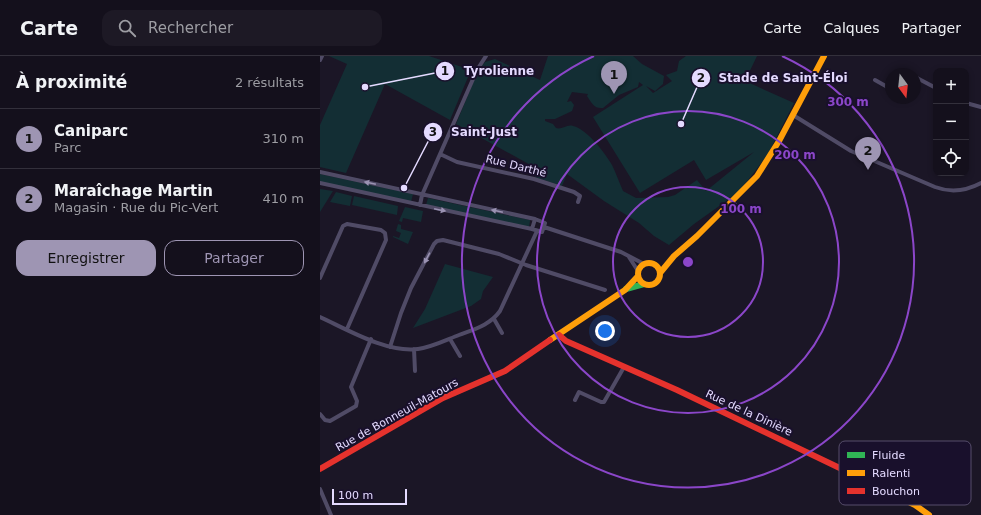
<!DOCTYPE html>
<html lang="fr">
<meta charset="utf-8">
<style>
body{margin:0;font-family:"DejaVu Sans",sans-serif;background:#1d1925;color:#f1f3f6}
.controls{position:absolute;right:12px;top:12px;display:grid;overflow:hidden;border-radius:8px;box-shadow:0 2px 6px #0003}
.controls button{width:36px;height:36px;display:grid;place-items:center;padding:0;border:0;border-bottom:1px solid #33303b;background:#14101c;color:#f1f3f6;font:20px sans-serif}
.compass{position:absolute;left:565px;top:12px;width:36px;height:36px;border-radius:50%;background:#14101c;box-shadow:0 2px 6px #0003;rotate:165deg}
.scale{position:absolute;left:12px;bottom:10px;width:75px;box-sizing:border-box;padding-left:4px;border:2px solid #e4daff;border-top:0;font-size:11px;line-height:14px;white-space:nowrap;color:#e4daff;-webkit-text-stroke:3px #19102c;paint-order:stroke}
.you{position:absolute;left:285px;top:275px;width:14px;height:14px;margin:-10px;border:3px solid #fff;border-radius:50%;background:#1a73e8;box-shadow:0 0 0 6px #1a73e833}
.badge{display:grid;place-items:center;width:26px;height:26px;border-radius:50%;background:#9e95b3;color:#111;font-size:13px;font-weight:700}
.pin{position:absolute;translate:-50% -33px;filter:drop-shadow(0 1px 2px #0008)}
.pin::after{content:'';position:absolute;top:21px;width:14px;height:12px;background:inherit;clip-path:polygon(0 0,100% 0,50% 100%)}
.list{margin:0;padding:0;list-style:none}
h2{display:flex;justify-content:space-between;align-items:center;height:52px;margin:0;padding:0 16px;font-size:17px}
h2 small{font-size:13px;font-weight:400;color:#9d9da3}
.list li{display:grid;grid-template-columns:26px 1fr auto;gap:12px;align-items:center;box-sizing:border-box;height:60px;padding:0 16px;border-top:1px solid #33303b}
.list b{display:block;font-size:15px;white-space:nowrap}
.list p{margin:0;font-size:13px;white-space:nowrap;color:#9d9da3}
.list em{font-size:13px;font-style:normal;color:#9d9da3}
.actions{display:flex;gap:8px;padding:12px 16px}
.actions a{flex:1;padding:9px 0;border:1px solid #9e95b3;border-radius:12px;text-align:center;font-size:14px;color:#9e95b3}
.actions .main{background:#9e95b3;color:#111}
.icon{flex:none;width:22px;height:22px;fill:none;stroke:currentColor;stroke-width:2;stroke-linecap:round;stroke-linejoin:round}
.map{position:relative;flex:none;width:661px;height:459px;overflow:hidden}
header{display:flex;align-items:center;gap:24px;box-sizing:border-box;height:56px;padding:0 20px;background:#14101c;border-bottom:1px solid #33303b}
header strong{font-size:19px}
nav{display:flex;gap:22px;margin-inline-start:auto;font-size:14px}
.search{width:280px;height:36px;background:#1d1925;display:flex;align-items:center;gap:10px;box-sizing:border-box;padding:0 14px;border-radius:12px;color:#9d9da3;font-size:15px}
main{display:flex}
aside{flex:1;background:#14101c}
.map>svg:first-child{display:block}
</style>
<header>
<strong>Carte</strong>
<div class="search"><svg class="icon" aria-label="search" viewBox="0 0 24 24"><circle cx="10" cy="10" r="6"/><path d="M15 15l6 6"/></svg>Rechercher</div>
<nav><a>Carte</a><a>Calques</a><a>Partager</a></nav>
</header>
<main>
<aside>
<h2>À proximité<small>2 résultats</small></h2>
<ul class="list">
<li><span class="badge">1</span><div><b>Caniparc</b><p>Parc</p></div><em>310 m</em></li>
<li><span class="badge">2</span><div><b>Maraîchage Martin</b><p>Magasin · Rue du Pic-Vert</p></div><em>410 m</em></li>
</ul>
<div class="actions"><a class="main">Enregistrer</a><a>Partager</a></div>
</aside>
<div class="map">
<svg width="661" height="459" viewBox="0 0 661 459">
<rect width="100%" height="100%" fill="#1b1626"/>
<path fill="#132e34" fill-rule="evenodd" d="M 9,0 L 109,0 L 151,14 L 130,64 L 65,28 L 26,117 L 0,111 L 0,69 L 27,8 Z
M 228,0 L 313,0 L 322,8 L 344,20 L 343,28 L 335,35 L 326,30 L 333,37 L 352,25 L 346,19 L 357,15 L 359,5 L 366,0 L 437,0 L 425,25 L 474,47 L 448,98 L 429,123 L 416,138 L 374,168 L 349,189 L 334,180 L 319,167 L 284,145 L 247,118 L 242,130 L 215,121 L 217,115 L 216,112 L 136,68 L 158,15 L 165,6 L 175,3 L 220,24 ZM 319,26 L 323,29 L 273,61 L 320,137 L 374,104 L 386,124 L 434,96 L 386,135 L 377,124 L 355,139 L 348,141 L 316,142 L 303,135 C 299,126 296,117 292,109 C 285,97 267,73 253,70 C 247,68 242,74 236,72 L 233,68 L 225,65 L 225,63 L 235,63 L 252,55 L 254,49 L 251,45 L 247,46 L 252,36 L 268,38 L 267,40 C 272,47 274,53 283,52 L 299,39 L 318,31 Z
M 0,118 L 93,138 L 91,146 L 0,126 Z
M 0,133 L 13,135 L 0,156 Z
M 16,136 L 32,140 L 30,150 L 10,146 Z
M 34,140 L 78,150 L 77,159 L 32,149 Z
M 108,142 L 210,164 L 210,165 L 209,171 L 106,149 Z
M 85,151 L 103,155 L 101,166 L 83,162 L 82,166 L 79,165 Z
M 78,168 L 81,169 L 81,173 L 93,176 L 88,188 L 73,181 L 73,180 L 79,182 L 81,177 L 76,175 Z
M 125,208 L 173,221 L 163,235 L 161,243 L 151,250 L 93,272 L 105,253 Z"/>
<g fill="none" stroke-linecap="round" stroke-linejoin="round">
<path stroke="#504b66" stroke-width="4" d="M 0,4 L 2,0
M 595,21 L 616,32
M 555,24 L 571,33
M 646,47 L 661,51
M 473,59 L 531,95 L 615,131 C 631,137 646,135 661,127
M 120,98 L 137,106 L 214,123 L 254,136 L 260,140 L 258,146
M 0,116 L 215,163
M 0,127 L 212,173
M 100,149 L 102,139 L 157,14 L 166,0
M 215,163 L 225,167 L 222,176 L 212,173 Z
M 224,171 L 301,196 L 324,208
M 309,201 L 318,215
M 0,222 L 23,170 L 27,168 L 61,174 L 65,177 L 66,184 L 27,273
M 0,261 C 28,274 67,297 98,293 C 112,291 126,284 139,279 C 155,273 170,269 180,255 L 217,175
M 174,263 L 182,277
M 130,283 L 140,300
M 70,291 L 81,257 L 91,232 L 114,188 L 117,185 L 123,184 L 179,198 L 206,209 L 285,234
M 94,293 L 95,315
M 255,344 L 259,336 L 281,346 L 284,346 L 304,311
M 0,358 L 5,364 L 10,365 L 36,350 L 37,345 L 31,331 L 51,283
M 0,433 L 11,459"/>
<path stroke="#30b455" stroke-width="6" d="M 306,233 L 324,228"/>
<path stroke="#ff9f0a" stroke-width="6" d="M318 218a11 11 0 1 1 22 0a11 11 0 1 1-22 0Z
M 340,217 L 354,200 L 377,180 L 437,120 L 459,85 L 504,0
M 230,284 L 305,234 L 318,220
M 528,416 L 595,449 L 609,459"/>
<path stroke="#e5322d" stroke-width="6" d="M 239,279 L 246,285 L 357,334 L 528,416
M 0,413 L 123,342 L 185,315 L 230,284"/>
</g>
<defs><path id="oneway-solid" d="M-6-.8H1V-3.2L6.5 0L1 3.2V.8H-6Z"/></defs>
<g fill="#9a92b2">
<use href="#oneway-solid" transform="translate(50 127) rotate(-168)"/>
<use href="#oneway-solid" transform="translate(120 154) rotate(12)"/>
<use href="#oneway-solid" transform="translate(177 155) rotate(-168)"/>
<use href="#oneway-solid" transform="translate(107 202) rotate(118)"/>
</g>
<g fill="none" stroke="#8b46c9" stroke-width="2">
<circle cx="368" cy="206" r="75"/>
<circle cx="368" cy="206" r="151"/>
<path d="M462 0A226 226 0 1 1 274 0"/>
</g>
<g text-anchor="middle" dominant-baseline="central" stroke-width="4" stroke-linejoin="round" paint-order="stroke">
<g font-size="11" fill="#e4daff" stroke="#19102c">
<text transform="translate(196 110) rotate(14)">Rue Darthé</text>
<text transform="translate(429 357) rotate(25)">Rue de la Dinière</text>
<text transform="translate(77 359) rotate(-29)">Rue de Bonneuil-Matours</text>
</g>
</g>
<rect x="519" y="385" width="132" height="64" rx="6" fill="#19102c" stroke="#564d6b" stroke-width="1"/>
<rect x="527" y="396" width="18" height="6" fill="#30b455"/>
<rect x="527" y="414" width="18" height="6" fill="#ff9f0a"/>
<rect x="527" y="432" width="18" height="6" fill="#e5322d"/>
<g font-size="11" fill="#e4daff">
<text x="552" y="403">Fluide</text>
<text x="552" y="421">Ralenti</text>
<text x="552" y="439">Bouchon</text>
</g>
<circle cx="368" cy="206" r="6" fill="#8b46c9" stroke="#19102c" stroke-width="2"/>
<g font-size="12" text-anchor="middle" font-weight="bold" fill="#8b46c9" stroke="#19102c" stroke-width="4" stroke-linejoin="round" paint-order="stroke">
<text x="528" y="50">300 m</text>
<text x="475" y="103">200 m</text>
<text x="421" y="157">100 m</text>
</g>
<path fill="none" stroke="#e4daff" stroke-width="1.5" d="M45 31L125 15M361 68L381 22M84 132L113 76"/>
<g fill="#e4daff" stroke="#19102c" stroke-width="1.5">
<circle cx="45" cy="31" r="4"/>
<circle cx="361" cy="68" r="4"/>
<circle cx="84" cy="132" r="4"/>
<circle cx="125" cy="15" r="10"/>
<circle cx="381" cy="22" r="10"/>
<circle cx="113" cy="76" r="10"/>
</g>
<g font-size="12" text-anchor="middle" font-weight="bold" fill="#111">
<text x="125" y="19">1</text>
<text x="381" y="26">2</text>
<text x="113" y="80">3</text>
</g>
<g font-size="12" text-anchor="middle" font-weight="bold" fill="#e4daff" stroke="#19102c" stroke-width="4" stroke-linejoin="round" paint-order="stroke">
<text x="179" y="19">Tyrolienne</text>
<text x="463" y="26">Stade de Saint-Éloi</text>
<text x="164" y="80">Saint-Just</text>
</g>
</svg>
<div class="controls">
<button>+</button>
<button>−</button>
<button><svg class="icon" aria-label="locate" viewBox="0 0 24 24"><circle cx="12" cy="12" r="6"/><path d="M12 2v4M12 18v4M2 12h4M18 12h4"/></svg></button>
</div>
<svg class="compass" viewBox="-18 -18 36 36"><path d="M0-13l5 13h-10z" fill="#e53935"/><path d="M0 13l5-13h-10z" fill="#9d9da3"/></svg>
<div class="scale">100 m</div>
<div class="you"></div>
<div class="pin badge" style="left:294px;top:38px">1</div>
<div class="pin badge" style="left:548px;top:114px">2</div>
</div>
</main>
